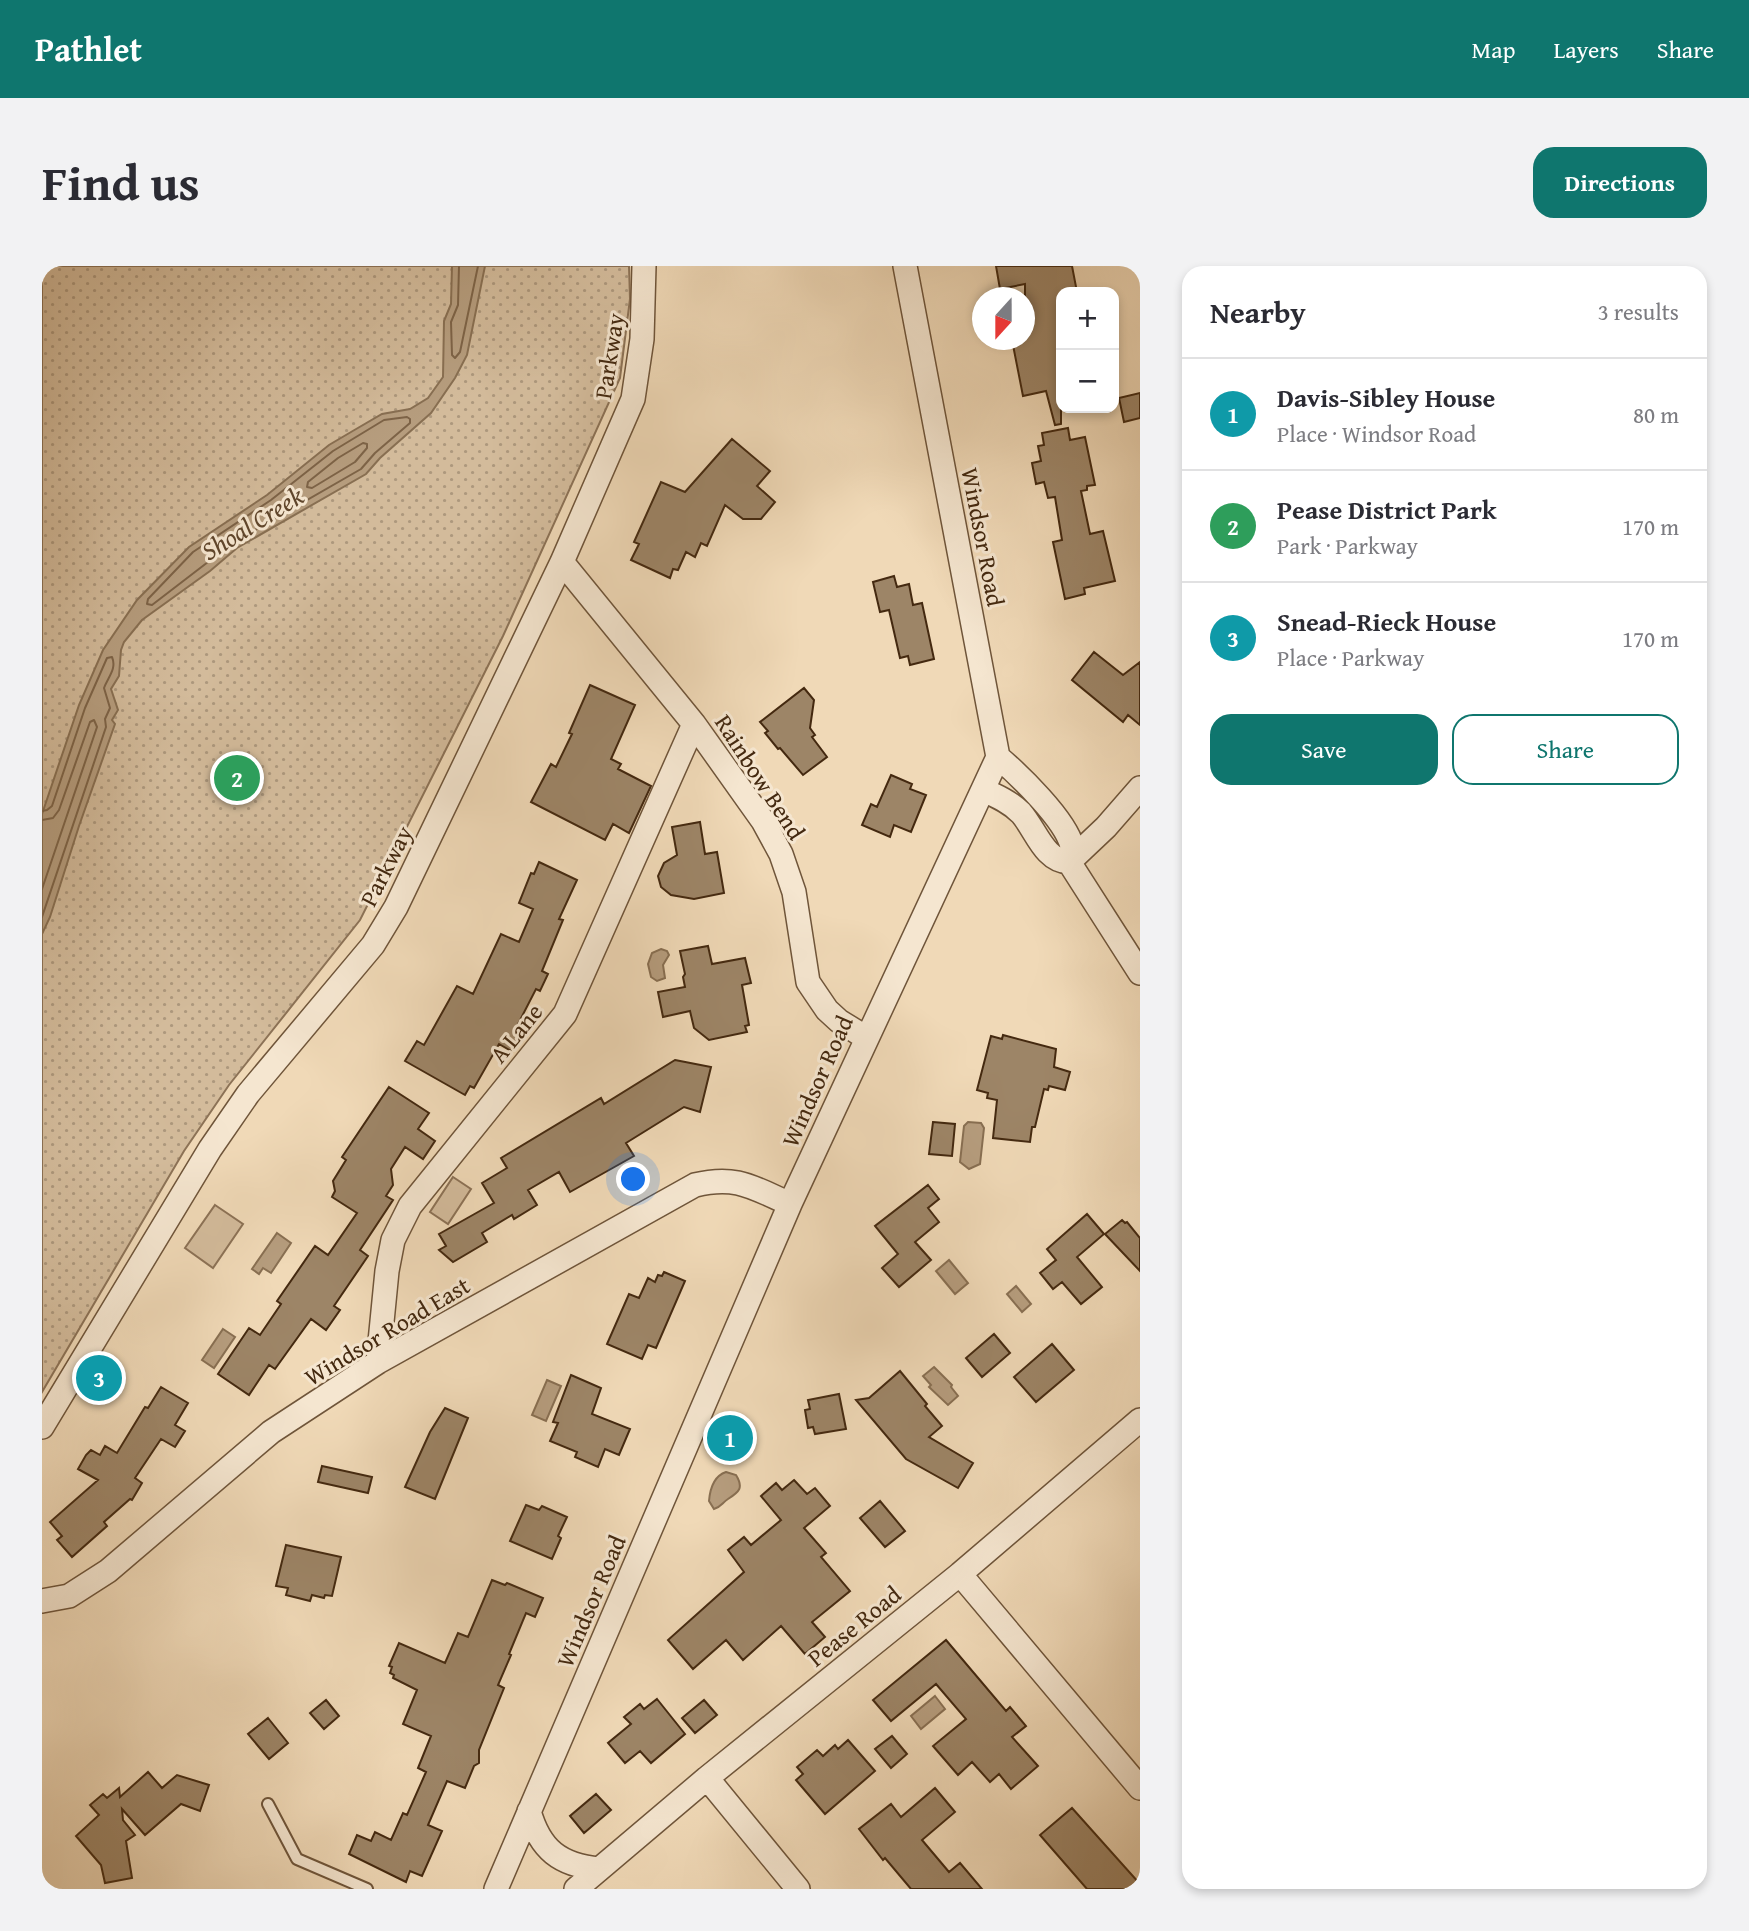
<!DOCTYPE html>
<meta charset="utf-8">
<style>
body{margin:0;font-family:"Gentium Book Plus",serif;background:#f2f2f3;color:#2b2b33}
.controls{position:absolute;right:21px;top:21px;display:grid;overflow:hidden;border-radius:14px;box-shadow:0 4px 10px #0003}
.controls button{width:63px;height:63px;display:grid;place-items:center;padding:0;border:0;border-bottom:2px solid #e1e1e2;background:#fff;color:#2b2b33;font:35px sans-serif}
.compass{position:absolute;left:930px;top:21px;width:63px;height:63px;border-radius:50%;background:#fff;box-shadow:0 4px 10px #0003;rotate:201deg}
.you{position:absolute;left:592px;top:914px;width:24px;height:24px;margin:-18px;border:5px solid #fff;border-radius:50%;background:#1a73e8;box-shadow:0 0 0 10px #1a73e833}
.badge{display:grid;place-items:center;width:46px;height:46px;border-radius:50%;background:#0f766e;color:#fff;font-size:23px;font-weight:700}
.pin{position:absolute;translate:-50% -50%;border:4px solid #fff;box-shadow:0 2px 7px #0006}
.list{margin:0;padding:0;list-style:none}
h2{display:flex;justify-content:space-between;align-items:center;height:91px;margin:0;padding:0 28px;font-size:30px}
h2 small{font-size:23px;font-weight:400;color:#7c7c81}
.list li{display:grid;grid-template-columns:46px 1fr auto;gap:21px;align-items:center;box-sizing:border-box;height:112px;padding:0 28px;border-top:2px solid #e1e1e2}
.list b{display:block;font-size:26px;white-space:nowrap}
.list p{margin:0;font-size:23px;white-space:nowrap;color:#7c7c81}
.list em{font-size:23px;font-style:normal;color:#7c7c81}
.actions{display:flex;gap:14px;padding:21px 28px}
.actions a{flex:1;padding:16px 0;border:2px solid #0f766e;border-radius:21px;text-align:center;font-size:24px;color:#0f766e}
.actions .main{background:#0f766e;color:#fff}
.map{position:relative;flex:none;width:1098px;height:1623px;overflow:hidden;border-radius:21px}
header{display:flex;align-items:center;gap:42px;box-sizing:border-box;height:98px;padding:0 35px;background:#0f766e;color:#fff}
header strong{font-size:33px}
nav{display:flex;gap:38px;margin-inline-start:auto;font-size:24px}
.intro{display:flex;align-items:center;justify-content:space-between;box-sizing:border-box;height:168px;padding:0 42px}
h1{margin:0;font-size:49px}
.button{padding:18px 32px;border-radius:21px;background:#0f766e;color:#fff;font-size:24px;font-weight:700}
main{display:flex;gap:42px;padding:0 42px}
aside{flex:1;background:#fff;border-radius:21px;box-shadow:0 4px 10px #0003}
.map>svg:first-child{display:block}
</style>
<header>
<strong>Pathlet</strong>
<nav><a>Map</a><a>Layers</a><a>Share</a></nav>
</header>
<div class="intro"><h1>Find us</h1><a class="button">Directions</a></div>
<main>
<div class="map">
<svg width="1098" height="1623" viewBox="0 0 1098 1623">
<defs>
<pattern id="green-dots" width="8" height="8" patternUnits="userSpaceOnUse" patternTransform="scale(1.75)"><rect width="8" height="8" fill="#d3bb9b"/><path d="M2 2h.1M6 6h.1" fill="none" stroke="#ad987d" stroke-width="1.8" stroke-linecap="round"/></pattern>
</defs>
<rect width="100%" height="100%" fill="#f0d9b7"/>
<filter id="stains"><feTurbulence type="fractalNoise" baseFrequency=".00286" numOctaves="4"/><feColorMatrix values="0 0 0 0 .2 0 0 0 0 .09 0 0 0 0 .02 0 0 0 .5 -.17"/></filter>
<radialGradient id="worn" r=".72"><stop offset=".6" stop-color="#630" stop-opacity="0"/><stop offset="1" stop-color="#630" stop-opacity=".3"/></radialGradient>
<path fill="url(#green-dots)" stroke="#8c7256" stroke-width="2" d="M 0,0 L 587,0 L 588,33 L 578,112 L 461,370 L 318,654 L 187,819 L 142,885 L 0,1126 Z"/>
<path fill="#d3bb9b" stroke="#8c7256" stroke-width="2" d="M 411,911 L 429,923 L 406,958 L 388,946 Z
M 173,939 L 201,958 L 171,1002 L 143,982 Z"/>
<path fill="#b69d7e" stroke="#886f52" stroke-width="2" d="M 410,0 L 443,0 L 425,89 L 413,112 L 389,147 L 338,192 L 324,208 L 195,282 L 168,305 L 100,354 L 82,376 L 79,384 L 77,410 L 69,423 L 76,444 L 70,454 L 73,458 L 37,560 L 8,651 L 0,668 L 0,548 L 37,439 L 61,384 L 95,334 L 147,281 L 225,229 L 287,179 L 309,166 L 340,148 L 368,143 L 386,132 L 401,111 L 402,55 L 409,38 Z
M 619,683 L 625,685 L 627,689 L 621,699 L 623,712 L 615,715 L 609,711 L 606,698 L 610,687 Z
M 926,856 L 939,857 L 942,862 L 938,898 L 927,903 L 918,896 L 922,860 Z
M 235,967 L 249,977 L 229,1007 L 221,1002 L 217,1008 L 210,1003 Z
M 907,994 L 926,1017 L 913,1028 L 894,1005 Z
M 974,1020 L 989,1038 L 980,1046 L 965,1028 Z
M 181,1063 L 193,1071 L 172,1102 L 160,1094 Z
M 892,1101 L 910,1119 L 909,1121 L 916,1130 L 906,1139 L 887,1121 L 889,1119 L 881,1110 Z
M 505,1114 L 519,1120 L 504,1155 L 490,1149 Z
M 684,1206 L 694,1209 C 702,1222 697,1226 686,1233 C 680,1237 679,1241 672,1243 L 667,1235 C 668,1223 672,1210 684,1206 Z
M 893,1430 L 903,1443 L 879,1463 L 869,1450 Z"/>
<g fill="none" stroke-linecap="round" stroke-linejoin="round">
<path stroke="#7d6347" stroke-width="2" d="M 417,0 L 416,39 L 409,56 L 410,89 L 413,92 L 418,86 L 436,0
M 365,151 L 368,153 L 368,157 L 333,187 L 319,203 L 192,276 L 110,339 L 105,338 L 106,333 L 151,286 L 229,234 L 291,185 L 342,154 Z
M 321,177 L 325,178 L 325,182 L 313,196 L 270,222 L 265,221 L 266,216 L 296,192 Z
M 0,545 L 5,544 L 10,540 L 43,442 L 65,392 L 70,391 C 75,403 66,411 62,422 L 68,442 L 63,453 L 64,461 L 0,651
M 0,554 L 11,552 L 17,544 L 48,456 L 52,454 L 55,461 L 0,623"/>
</g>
<path fill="#9d8567" stroke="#442910" stroke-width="2" d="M 954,0 L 1030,0 L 1035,26 L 1019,26 L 1019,158 L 1013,159 L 1004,125 L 981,130 L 970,74 L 983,74 L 983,18 L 958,23 Z
M 1098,127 L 1098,152 L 1082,156 L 1077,132 Z
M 1026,162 L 1028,174 L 1043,171 L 1053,219 L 1045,220 L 1045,224 L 1039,225 L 1048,268 L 1061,265 L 1073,315 L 1042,322 L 1043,328 L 1023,333 L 1011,276 L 1020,274 L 1013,231 L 1006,232 L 1002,216 L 994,218 L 990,197 L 999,195 L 996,180 L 1002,179 L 1000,167 Z
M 690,173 L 728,205 L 715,220 L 733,236 L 719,253 L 701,253 L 683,239 L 665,280 L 659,277 L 653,291 L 644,286 L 636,304 L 631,303 L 628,312 L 589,294 L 597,278 L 592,276 L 619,216 L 643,226 Z
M 852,310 L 855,321 L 867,318 L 871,339 L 880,337 L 892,393 L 868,399 L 866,390 L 858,392 L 847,344 L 838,346 L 831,316 Z
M 1052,386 L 1081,409 L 1098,396 L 1098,459 L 1086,449 L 1081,456 L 1030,414 Z
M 548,419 L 593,439 L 569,493 L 579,498 L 576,503 L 609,520 L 587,567 L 571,558 L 563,574 L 489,536 L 509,498 L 514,501 L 530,468 L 527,467 Z
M 762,422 L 772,434 L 768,462 L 773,469 L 770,471 L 785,491 L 761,509 L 738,482 L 736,483 L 723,467 L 726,465 L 718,456 Z
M 849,509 L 870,518 L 868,523 L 884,529 L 869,566 L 852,559 L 848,571 L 820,559 L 829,538 L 835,541 Z
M 658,556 L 663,588 L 675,586 L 682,627 L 652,633 L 629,629 L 619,621 L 616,610 L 622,597 L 635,589 L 630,561 Z
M 497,596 L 535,614 L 517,653 L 521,654 L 500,705 L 506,708 L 498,725 L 494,723 L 473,764 L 478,767 L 469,785 L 457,778 L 432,822 L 428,820 L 423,829 L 363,795 L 375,775 L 382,779 L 415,720 L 431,728 L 459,668 L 477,676 L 491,643 L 477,637 L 489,607 L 492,608 Z
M 666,680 L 670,698 L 703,692 L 709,717 L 700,719 L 707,759 L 703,760 L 705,766 L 667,774 L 652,762 L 648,745 L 621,751 L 616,726 L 643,721 L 641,711 L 643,708 L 638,685 Z
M 961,769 L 1014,783 L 1012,801 L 1028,806 L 1023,824 L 1007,820 L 1006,824 L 1002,823 L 993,861 L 990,861 L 988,876 L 951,872 L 955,834 L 945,832 L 946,827 L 935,824 L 949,770 L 960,773 Z
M 633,794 L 669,801 L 658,846 L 642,841 L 584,877 L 592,890 L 528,926 L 517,906 L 486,924 L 495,939 L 472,953 L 470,949 L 440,967 L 445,976 L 411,996 L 397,984 L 404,980 L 397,968 L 452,937 L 440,917 L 465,902 L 459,892 L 559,832 L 562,838 Z
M 347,821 L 387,847 L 376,863 L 393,875 L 381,893 L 363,881 L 349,903 L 351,919 L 344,930 L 351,934 L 318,984 L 326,990 L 292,1040 L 298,1044 L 284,1064 L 269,1053 L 233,1103 L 227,1099 L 207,1129 L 176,1108 L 207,1062 L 218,1069 L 239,1038 L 235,1035 L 273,980 L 286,989 L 315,947 L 290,931 L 293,925 L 291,915 L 304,894 L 300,891 Z
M 891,856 L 913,858 L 910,890 L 887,888 Z
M 886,919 L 897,933 L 886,942 L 897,956 L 873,976 L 889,994 L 857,1021 L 840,1002 L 856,988 L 833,960 Z
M 1045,948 L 1062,968 L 1035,991 L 1060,1021 L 1039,1038 L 1020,1016 L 1011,1023 L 998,1007 L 1014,994 L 1005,983 Z
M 1080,954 L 1083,957 L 1085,956 L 1098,972 L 1098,1005 L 1063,968 Z
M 622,1006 L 643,1015 L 614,1082 L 606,1079 L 600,1093 L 565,1078 L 587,1028 L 597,1032 L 606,1012 L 613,1016 L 616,1009 L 620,1010 Z
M 952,1068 L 968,1087 L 940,1111 L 924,1092 Z
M 1010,1078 L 1032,1104 L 994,1136 L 972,1111 Z
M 858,1105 L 885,1138 L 883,1140 L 900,1160 L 887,1171 L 931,1197 L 916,1222 L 864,1193 L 814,1134 L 827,1132 Z
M 529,1109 L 559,1122 L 550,1148 L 588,1163 L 577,1189 L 563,1183 L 556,1201 L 533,1191 L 535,1186 L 508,1175 L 516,1157 L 511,1156 Z
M 119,1121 L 146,1137 L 133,1159 L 143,1165 L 133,1181 L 119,1173 L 93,1212 L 100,1217 L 90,1234 L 88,1233 L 62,1256 L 65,1260 L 30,1291 L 15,1274 L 20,1270 L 8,1256 L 56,1214 L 36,1203 L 44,1189 L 49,1184 L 58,1189 L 63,1180 L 75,1187 L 103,1141 L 106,1142 Z
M 797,1128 L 804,1163 L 773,1168 L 771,1161 L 766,1162 L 763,1144 L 768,1143 L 766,1134 Z
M 403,1142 L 426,1152 L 393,1233 L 363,1221 L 388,1166 Z
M 280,1200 L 330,1211 L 326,1227 L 276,1216 Z
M 752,1214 L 765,1228 L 773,1222 L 788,1240 L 762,1262 L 784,1287 L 779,1291 L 808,1325 L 770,1356 L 783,1371 L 763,1388 L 739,1360 L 701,1394 L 684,1374 L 651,1403 L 626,1374 L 702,1306 L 686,1284 L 702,1271 L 709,1279 L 739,1254 L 719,1230 L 734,1217 L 740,1224 Z
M 838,1235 L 863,1265 L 843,1281 L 818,1252 Z
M 484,1239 L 497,1244 L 500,1240 L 525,1251 L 516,1270 L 519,1272 L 510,1293 L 468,1275 Z
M 244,1279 L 299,1291 L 290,1330 L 283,1329 L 282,1332 L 270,1329 L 268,1335 L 244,1329 L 246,1322 L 234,1320 Z
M 450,1314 L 463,1319 L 465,1317 L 501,1332 L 493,1351 L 484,1347 L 467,1388 L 469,1389 L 456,1419 L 462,1422 L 437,1484 L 437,1497 L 432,1500 L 423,1522 L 405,1515 L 386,1559 L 400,1565 L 380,1610 L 368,1605 L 364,1616 L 307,1588 L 315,1569 L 329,1575 L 333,1566 L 349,1574 L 361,1547 L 365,1549 L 384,1506 L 376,1502 L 389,1470 L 361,1458 L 375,1424 L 351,1412 L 352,1409 L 348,1407 L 350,1401 L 347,1400 L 357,1377 L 403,1397 L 416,1367 L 426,1371 Z
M 904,1374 L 964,1445 L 968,1441 L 984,1460 L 970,1471 L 996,1500 L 969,1523 L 957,1508 L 948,1516 L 930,1496 L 916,1509 L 891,1480 L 924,1453 L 894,1418 L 849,1455 L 831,1434 Z
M 615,1433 L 643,1468 L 609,1497 L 598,1485 L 583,1497 L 566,1477 L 589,1458 L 582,1451 L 598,1438 L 602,1443 Z
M 284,1434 L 297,1450 L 282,1463 L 268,1447 Z
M 662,1434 L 675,1449 L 653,1467 L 640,1452 Z
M 226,1452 L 246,1477 L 227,1493 L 206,1468 Z
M 850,1470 L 865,1488 L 849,1502 L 833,1483 Z
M 806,1474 L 833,1505 L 783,1548 L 754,1514 L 761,1508 L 755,1501 L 775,1484 L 781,1490 L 793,1479 L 796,1483 Z
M 106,1506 L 120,1522 L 135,1509 L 167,1519 L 158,1545 L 139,1538 L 103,1569 L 80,1543 L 81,1554 L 93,1569 L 84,1575 L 90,1612 L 63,1617 L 59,1599 L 34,1570 L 57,1549 L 48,1539 L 61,1528 L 65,1532 L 77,1522 L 78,1531 Z
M 893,1522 L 913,1546 L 880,1574 L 907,1606 L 918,1597 L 940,1623 L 869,1623 L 843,1592 L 841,1594 L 817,1563 L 849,1538 L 859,1551 Z
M 554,1528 L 569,1544 L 542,1567 L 528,1550 Z
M 1030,1542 L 1098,1618 L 1098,1623 L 1045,1623 L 998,1569 Z"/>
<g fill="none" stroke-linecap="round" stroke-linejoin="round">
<defs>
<path id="lane" d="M 226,1538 L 255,1593 L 325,1623"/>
<path id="street" d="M 520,296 L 652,458 L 721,555 L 739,588 L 752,626 L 766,716 L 785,744 L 797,755 L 823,771
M 956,491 C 977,509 1023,553 1030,580 C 1031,586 1029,591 1027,596 L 1098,707
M 941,524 C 955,530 968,536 979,547 C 994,564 1002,595 1027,596
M 1027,596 L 1064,561 L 1098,522
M 336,1096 L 345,1005 L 351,974 L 368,940 L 523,748 L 652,458
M 0,1161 L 168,883 L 206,828 L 331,679 L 354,641 L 520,296 L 591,133 L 600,73 L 602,0
M 918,1308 L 1098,1522
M 0,1335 L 27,1330 L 66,1305 L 229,1166 L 336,1096 L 653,919 C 694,909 710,921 748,938
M 665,1512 L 756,1623
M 487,1545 C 498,1584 518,1599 557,1603
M 454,1623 L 748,938 L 956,491 L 863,0
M 534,1623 L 665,1512 L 918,1308 L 1098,1154"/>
</defs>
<use href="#lane" stroke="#6f553a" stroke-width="14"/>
<use href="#street" stroke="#6f553a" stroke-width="26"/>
<use href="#lane" stroke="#f5e6d0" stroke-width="10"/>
<use href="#street" stroke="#f5e6d0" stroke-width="23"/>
</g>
<g text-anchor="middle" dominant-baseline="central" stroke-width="6" stroke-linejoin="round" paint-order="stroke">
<g font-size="24" fill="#442910" stroke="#f5e6d0">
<text transform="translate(567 90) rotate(-81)">Parkway</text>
<text transform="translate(941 271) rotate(79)">Windsor Road</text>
<text transform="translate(718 511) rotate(57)">Rainbow Bend</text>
<text transform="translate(344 600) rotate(-63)">Parkway</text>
<text transform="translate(474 767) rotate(-51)">A Lane</text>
<text transform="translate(775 815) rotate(-66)">Windsor Road</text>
<text transform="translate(345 1065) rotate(-31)">Windsor Road East</text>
<text transform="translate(549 1335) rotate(-67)">Windsor Road</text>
<text transform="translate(812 1360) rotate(-39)">Pease Road</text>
</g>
<g font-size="26" font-style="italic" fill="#60462c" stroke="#f5e6d0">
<text transform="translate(210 257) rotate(-32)">Shoal Creek</text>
</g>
</g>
<rect width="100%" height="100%" filter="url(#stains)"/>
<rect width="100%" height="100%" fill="url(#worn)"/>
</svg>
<div class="controls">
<button>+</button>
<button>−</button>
</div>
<svg class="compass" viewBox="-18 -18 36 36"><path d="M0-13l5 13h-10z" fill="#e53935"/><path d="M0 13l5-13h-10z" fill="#7c7c81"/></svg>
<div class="you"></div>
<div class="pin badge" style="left:688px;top:1172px;background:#0f9aa8">1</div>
<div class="pin badge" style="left:195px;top:512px;background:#2e9e5b">2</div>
<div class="pin badge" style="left:57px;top:1112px;background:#0f9aa8">3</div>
</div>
<aside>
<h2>Nearby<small>3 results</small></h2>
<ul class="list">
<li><span class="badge" style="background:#0f9aa8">1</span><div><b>Davis-Sibley House</b><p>Place · Windsor Road</p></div><em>80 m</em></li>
<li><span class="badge" style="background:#2e9e5b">2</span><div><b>Pease District Park</b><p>Park · Parkway</p></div><em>170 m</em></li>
<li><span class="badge" style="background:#0f9aa8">3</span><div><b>Snead-Rieck House</b><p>Place · Parkway</p></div><em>170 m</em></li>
</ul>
<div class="actions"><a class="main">Save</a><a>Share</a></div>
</aside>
</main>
